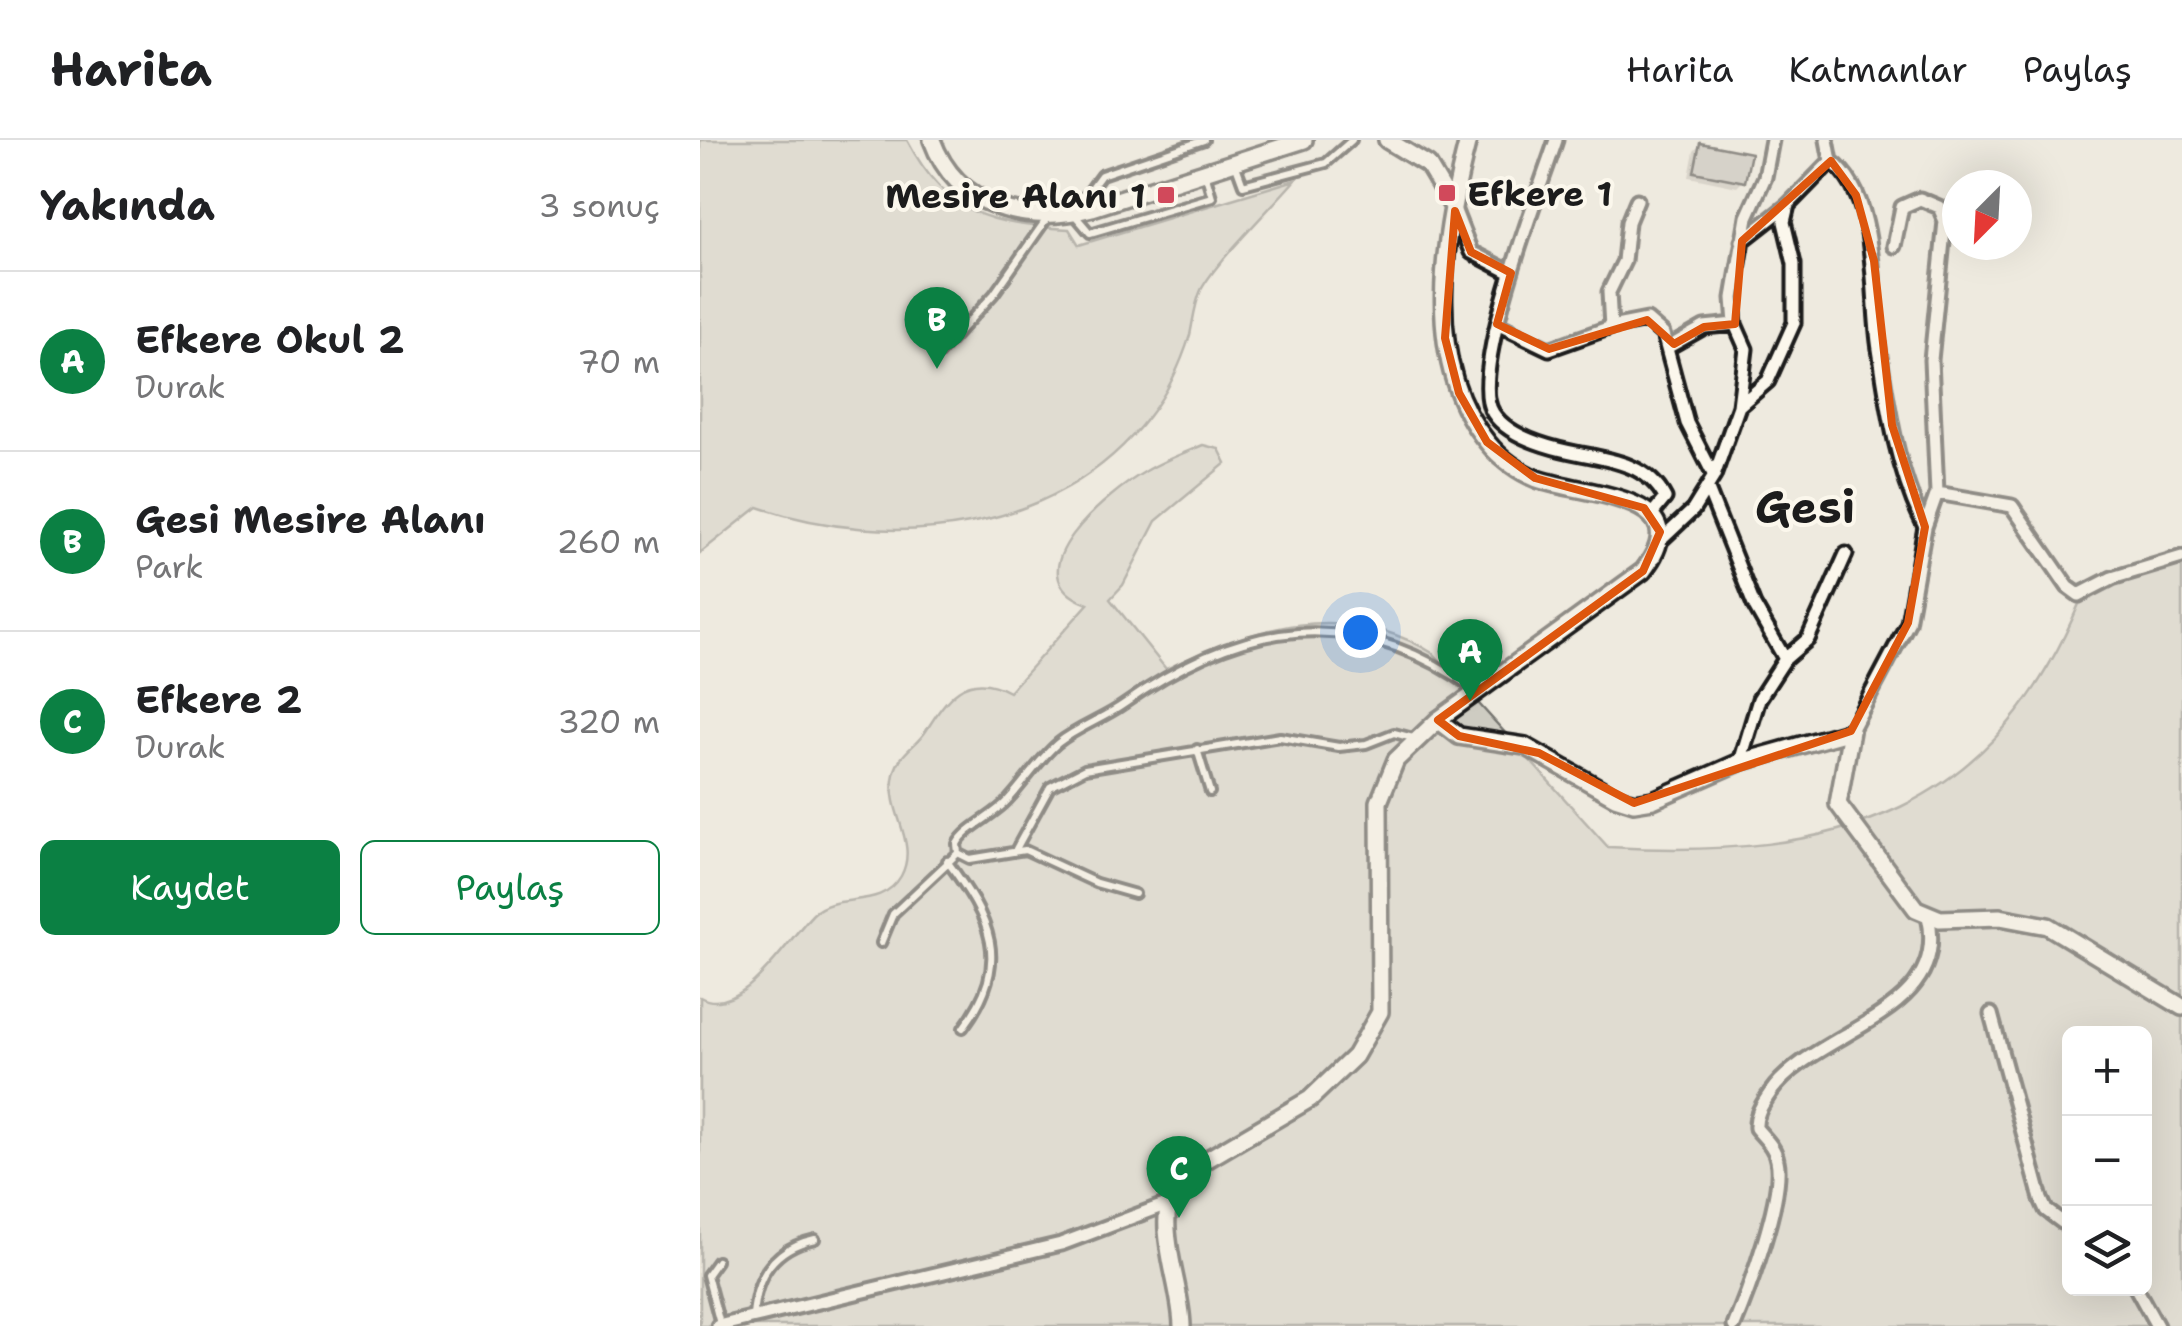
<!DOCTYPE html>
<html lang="tr">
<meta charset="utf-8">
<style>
body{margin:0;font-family:"Shantell Sans",sans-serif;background:#f6f6f6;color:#202124}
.controls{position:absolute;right:30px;bottom:30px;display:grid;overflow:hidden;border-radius:15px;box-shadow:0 10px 40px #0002}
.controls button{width:90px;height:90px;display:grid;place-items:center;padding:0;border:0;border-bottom:2px solid #e0e0e0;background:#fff;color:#202124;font:50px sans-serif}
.compass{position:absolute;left:1242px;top:30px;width:90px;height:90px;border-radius:50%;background:#fff;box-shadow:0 10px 40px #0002;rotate:204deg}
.you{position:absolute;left:660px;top:492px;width:35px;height:35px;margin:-25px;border:8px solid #fff;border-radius:50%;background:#1a73e8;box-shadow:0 0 0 15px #1a73e833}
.badge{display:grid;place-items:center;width:65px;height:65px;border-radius:50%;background:#0b8043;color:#fff;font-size:32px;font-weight:700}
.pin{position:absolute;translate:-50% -82px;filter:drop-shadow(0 2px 5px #0008)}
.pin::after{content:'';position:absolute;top:52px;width:35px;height:30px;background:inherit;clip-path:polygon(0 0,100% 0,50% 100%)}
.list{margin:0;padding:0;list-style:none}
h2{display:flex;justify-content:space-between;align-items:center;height:130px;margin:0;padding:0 40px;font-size:42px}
h2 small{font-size:32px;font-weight:400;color:#757577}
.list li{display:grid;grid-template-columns:65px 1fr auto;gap:30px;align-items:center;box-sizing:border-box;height:180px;padding:0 40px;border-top:2px solid #e0e0e0}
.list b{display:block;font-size:38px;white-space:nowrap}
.list p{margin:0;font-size:32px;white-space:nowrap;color:#757577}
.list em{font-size:32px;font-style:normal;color:#757577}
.actions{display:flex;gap:20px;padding:30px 40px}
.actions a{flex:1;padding:22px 0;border:2px solid #0b8043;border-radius:15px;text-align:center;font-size:35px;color:#0b8043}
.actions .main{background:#0b8043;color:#fff}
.icon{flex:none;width:55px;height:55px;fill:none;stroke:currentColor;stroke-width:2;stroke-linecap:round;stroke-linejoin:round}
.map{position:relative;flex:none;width:1482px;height:1186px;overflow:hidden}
header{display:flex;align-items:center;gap:60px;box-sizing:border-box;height:140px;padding:0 50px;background:#fff;border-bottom:2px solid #e0e0e0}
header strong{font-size:48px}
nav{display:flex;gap:55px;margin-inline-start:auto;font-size:35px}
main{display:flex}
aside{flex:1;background:#fff}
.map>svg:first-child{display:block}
</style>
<header>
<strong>Harita</strong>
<nav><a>Harita</a><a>Katmanlar</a><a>Paylaş</a></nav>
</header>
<main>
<aside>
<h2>Yakında<small>3 sonuç</small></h2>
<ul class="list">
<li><span class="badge">A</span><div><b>Efkere Okul 2</b><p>Durak</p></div><em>70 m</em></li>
<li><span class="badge">B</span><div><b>Gesi Mesire Alanı</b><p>Park</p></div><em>260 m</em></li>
<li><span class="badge">C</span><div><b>Efkere 2</b><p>Durak</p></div><em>320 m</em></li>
</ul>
<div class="actions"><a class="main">Kaydet</a><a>Paylaş</a></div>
</aside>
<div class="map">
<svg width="1482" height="1186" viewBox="0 0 1482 1186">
<rect width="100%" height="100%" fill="#eeeadf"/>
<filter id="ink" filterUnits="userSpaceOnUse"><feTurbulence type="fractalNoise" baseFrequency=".01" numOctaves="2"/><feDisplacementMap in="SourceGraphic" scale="20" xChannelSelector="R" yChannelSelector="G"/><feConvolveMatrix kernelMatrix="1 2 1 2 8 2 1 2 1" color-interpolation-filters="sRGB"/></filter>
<g filter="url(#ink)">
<path fill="#ceccc2" stroke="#75746f" stroke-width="2.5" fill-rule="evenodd" d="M 0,0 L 207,0 C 247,76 290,84 369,89 L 379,105 L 595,40 C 572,67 516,122 501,150 C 495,163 493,181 490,195 C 481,224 468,252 449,276 C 359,395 191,412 58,367 L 0,413 Z
M 503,305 L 519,309 L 526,323 L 456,381 L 423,445 L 410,459 L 466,529 C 552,487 645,458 734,514 L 908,707 C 1137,720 1299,675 1387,444 L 1482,415 L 1482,1186 L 0,1186 L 0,857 C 41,880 87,800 113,774 C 137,751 181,771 201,736 C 219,703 188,673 193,640 C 196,614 214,609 226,591 C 246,559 266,528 309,552 L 388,464 C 308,435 408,353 446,331 C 464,320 484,313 503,305 ZM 1370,894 L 1444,894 L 1444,1148 L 1370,1148 Z"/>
<path fill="#0003" d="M 1000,5 L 1043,41 L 1037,47 L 989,37 L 994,11 Z"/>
<path fill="#b9b6af" stroke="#1c1c1c" stroke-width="2.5" d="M 1000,3 L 1051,13 L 1045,42 L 994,32 Z"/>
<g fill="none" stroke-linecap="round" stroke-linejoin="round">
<defs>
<path id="lane" d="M 504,0 L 401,35 L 373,73 L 390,93 L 512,57 L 505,33
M 535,23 L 543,45 L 626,23 L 652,0
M 237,216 L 294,154 L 348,77
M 497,609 L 510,652
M 316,709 L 350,647 L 385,629 L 580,597 L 639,607 L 666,604 L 694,593 L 713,598
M 247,721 C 290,779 313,822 263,888
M 435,754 L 396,743 L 325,710 L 270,719 L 258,713 L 257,704 C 266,687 294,676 308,660 C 325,642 339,619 358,603 C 378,587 403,579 424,564 C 541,481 653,462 775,550
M 181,803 L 193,774 L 258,713
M 17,1121 L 7,1135 L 20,1184
M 53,1176 C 56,1135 74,1108 115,1099"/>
<path id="street" d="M 856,0 C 841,47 767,234 793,273 C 809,298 854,309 881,314 C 914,320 949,326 965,358 L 952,374
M 1127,0 L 1131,21 C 1181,58 1170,155 1179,209 C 1188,269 1197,332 1225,387
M 755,71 L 771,112 L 811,133
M 1042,101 L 1088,65
M 797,184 L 849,209 L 911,187 L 947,180 L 963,194 L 987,283 L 1014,336
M 911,187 L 909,152 L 924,121 L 928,82 L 937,60
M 967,208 L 1004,187 L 1035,184
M 1039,266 L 1046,209 L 1035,184 L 1033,158 L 1047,77 L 1065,37 L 1072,0
M 1007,347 L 1054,465 L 1085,519 L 1059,559 L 1040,622
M 1237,353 L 1312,366 L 1368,447 L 1379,455 L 1412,438 L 1482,417
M 960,401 L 993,370 L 1014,336 L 1039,266 L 1068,241 L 1094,183 L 1094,124 L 1084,82 L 1088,65 L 1131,21
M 1085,519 L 1108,499 L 1146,414
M 1151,591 L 1208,483 L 1225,387 L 1237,353 L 1231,220 L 1245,81 L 1239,67 L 1220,59 L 1202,67 L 1194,106
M 1291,874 L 1341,1059 L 1346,1070 L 1370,1088
M 1436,1148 L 1457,1186
M 18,1186 L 361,1104 L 467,1064
M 1034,1186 C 1048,1152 1085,1054 1077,1020 C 1075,1007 1064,998 1056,988 C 1055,974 1063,964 1070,953 C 1114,889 1252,876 1228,776"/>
<path id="secondary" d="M 232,0 C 257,69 328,85 392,68 L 604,0
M 687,0 L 728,25 L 753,67
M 738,580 L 759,596 L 825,606 L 915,657 L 934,663 L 953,660 L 1040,622 L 1151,591 L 1138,664 L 1216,769 L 1240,779 L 1300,777 L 1348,786 L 1482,867
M 482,1186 C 481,1136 447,1076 484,1033 L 610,959 L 655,916 L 680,872 L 679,662 L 696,620 L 738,580 L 943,431 C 1003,355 883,355 837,339 C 819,332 800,318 788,303 C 720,222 744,94 768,0"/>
</defs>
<use href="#lane" stroke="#1c1c1c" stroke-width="14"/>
<use href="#street" stroke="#1c1c1c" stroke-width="19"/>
<use href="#secondary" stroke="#1c1c1c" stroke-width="22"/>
<use href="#lane" stroke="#fbf7ec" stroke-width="6"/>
<use href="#street" stroke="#fbf7ec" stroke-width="11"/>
<use href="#secondary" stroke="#fbf7ec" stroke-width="15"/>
</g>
</g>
<path d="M0 0H1482V1186H0ZM 1131,21 L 1156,55 L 1174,121 L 1192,285 L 1225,387 L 1208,483 L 1151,591 L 934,663 L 839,613 L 759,596 L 738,580 L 943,431 L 960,392 L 944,368 L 835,338 L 787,302 L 759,253 L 745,198 L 755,71 L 771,112 L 811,133 L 797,184 L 849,209 L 947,180 L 974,204 L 1004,187 L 1035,184 L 1042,101 Z" fill="#eeeadf" fill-opacity=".55" fill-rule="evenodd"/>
<path fill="none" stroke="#de560d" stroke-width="8" stroke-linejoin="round" d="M 1131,21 L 1156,55 L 1174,121 L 1192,285 L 1225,387 L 1208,483 L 1151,591 L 934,663 L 839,613 L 759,596 L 738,580 L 943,431 L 960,392 L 944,368 L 835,338 L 787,302 L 759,253 L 745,198 L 755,71 L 771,112 L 811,133 L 797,184 L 849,209 L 947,180 L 974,204 L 1004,187 L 1035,184 L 1042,101 Z"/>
<g fill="#d1495b" stroke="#fbf7ec" stroke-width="4">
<rect x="737" y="43" width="20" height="20" rx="5"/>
<rect x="456" y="45" width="20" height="20" rx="5"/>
</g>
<g text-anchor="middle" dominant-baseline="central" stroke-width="8" stroke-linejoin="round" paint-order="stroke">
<g font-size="35" font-weight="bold" fill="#1c1c1c" stroke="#fbf7ec" text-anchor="start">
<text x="767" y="53">Efkere 1</text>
<text x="446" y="55" text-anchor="end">Mesire Alanı 1</text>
</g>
<g font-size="45" font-weight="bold" fill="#1c1c1c" stroke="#fbf7ec">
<text x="1105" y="367">Gesi</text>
</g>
</g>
</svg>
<div class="controls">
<button>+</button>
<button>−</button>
<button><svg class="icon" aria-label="layers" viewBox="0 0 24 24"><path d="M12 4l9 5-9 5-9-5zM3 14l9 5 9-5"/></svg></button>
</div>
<svg class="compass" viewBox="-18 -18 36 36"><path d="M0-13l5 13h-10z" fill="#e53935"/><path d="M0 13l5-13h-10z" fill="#757577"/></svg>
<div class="you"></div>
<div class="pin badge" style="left:770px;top:561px">A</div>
<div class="pin badge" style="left:237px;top:229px">B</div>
<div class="pin badge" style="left:479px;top:1078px">C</div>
</div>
</main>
